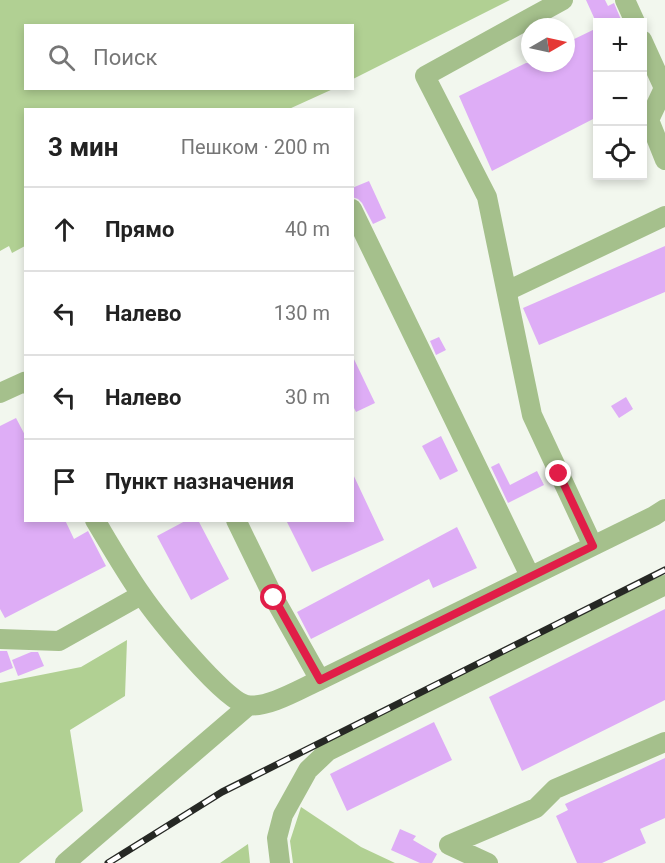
<!DOCTYPE html>
<html lang="ru">
<meta charset="utf-8">
<style>
body{margin:0;font-family:Roboto,sans-serif;background:#f2f2f2;color:#222}
.controls{position:absolute;right:18px;top:18px;display:grid;overflow:hidden;border-radius:0px;box-shadow:0 3px 9px #0003}
.controls button{width:54px;height:54px;display:grid;place-items:center;padding:0;border:0;border-bottom:2px solid #e0e0e0;background:#fff;color:#222;font:30px sans-serif}
.compass{position:absolute;left:521px;top:18px;width:54px;height:54px;border-radius:50%;background:#fff;box-shadow:0 3px 9px #0003;rotate:81deg}
.stop{position:absolute;width:18px;height:18px;margin:-14px;border:4px solid #e11d48;border-radius:50%;background:#fff}
.stop.end{background:#e11d48;border-color:#fff;box-shadow:0 2px 6px #0008}
.list{margin:0;padding:0;list-style:none}
h2{display:flex;justify-content:space-between;align-items:center;height:78px;margin:0;padding:0 24px;font-size:26px}
h2 small{font-size:20px;font-weight:400;color:#767676}
.list li{display:grid;grid-template-columns:39px 1fr auto;gap:18px;align-items:center;box-sizing:border-box;height:84px;padding:0 24px;border-top:2px solid #e0e0e0}
.list b{display:block;font-size:22px;white-space:nowrap}
.list em{font-size:20px;font-style:normal;color:#767676}
.icon{flex:none;width:33px;height:33px;fill:none;stroke:currentColor;stroke-width:2;stroke-linecap:round;stroke-linejoin:round}
.map{position:relative;flex:none;width:665px;height:863px;overflow:hidden}
.search{position:absolute;background:#fff;box-shadow:0 3px 9px #0003;left:24px;top:24px;width:330px;height:66px;display:flex;align-items:center;gap:15px;box-sizing:border-box;padding:0 21px;border-radius:0px;color:#767676;font-size:22px}
.panel{position:absolute;background:#fff;box-shadow:0 3px 9px #0003;left:24px;top:108px;width:330px;height:414px;border-radius:0px}
.map>svg:first-child{display:block}
</style>
<div class="map">
<svg width="665" height="863" viewBox="0 0 665 863">
<rect width="100%" height="100%" fill="#f2f7ee"/>
<path fill="#b1d093" d="M 0,0 L 510,0 L 353,79 L 352,26 L 26,26 L 26,88 L 333,89 L 289,109 L 26,110 L 25,246 L 12,253 L 9,246 L 0,251 Z
M 127,640 L 125,696 L 70,730 L 83,811 L 19,863 L 0,863 L 0,683 L 81,667 Z
M 301,807 L 361,847 L 395,863 L 293,863 L 290,841 Z
M 248,844 L 250,863 L 220,863 Z"/>
<path fill="#deadf6" d="M 586,0 L 605,0 L 608,6 L 614,3 L 622,22 L 596,22 Z
M 597,28 L 597,117 L 492,171 L 459,96 L 526,63 L 566,63 L 566,43 Z
M 369,181 L 386,218 L 373,224 L 362,203 L 358,199 L 352,197 L 352,188 Z
M 665,246 L 665,292 L 539,345 L 523,308 Z
M 439,337 L 446,350 L 436,355 L 430,341 Z
M 352,355 L 375,403 L 356,412 L 352,404 Z
M 626,397 L 633,409 L 619,418 L 611,406 Z
M 16,418 L 26,437 L 26,520 L 65,520 L 74,539 L 88,531 L 106,566 L 5,618 L 0,609 L 0,426 Z
M 441,436 L 458,471 L 440,480 L 422,446 Z
M 499,463 L 510,485 L 537,471 L 544,485 L 508,503 L 491,467 Z
M 352,472 L 384,540 L 312,572 L 286,520 L 352,520 Z
M 187,520 L 198,520 L 229,579 L 191,600 L 157,536 Z
M 457,527 L 477,568 L 433,588 L 429,579 L 311,639 L 297,612 Z
M 665,609 L 665,700 L 522,771 L 489,697 Z
M 0,651 L 7,651 L 13,668 L 0,673 Z
M 31,652 L 38,652 L 44,666 L 18,676 L 12,660 Z
M 434,722 L 452,760 L 347,811 L 330,774 Z
M 665,758 L 665,818 L 640,829 L 646,843 L 602,863 L 577,863 L 556,816 L 568,810 L 565,804 Z
M 400,829 L 416,836 L 413,840 L 437,854 L 432,863 L 420,863 L 391,850 Z"/>
<g fill="none" stroke-linecap="round" stroke-linejoin="round">
<path stroke="#a5c08c" stroke-width="20" d="M 563,0 L 425,76 L 487,197 L 532,415 L 593,546
M 625,0 L 635,22
M 642,40 L 664,88 L 649,120 L 665,160
M 352,209 L 530,576
M 507,291 L 665,216
M 0,393 L 24,382 L 26,384
M 95,520 C 110,545 125,571 141,594 C 156,616 224,701 247,705 C 267,709 302,688 320,680 L 654,516 L 665,509
M 236,520 L 274,598 L 320,680
M 0,639 L 59,641 L 141,595
M 65,863 L 248,706
M 280,863 L 277,838 L 283,815 L 308,770 L 328,751 L 665,585
M 488,863 L 449,845 L 536,808 L 555,789 L 665,742"/>
<defs>
<path id="rail" d="M 108,863 L 222,792 L 665,570"/>
</defs>
<use href="#rail" stroke="#262824" stroke-width="7"/>
<use href="#rail" stroke="#fff" stroke-width="4.5" stroke-dasharray="14" stroke-linecap="butt"/>
</g>
<g fill="none" stroke-linecap="round" stroke-linejoin="round">
<path stroke="#e11d48" stroke-width="8" d="M 274,598 L 320,680 L 593,546 L 559,474"/>
</g>
</svg>
<div class="controls">
<button>+</button>
<button>−</button>
<button><svg class="icon" aria-label="locate" viewBox="0 0 24 24"><circle cx="12" cy="12" r="6"/><path d="M12 2v4M12 18v4M2 12h4M18 12h4"/></svg></button>
</div>
<svg class="compass" viewBox="-18 -18 36 36"><path d="M0-13l5 13h-10z" fill="#e53935"/><path d="M0 13l5-13h-10z" fill="#767676"/></svg>
<div class="stop" style="left:274px;top:598px"></div>
<div class="stop end" style="left:559px;top:474px"></div>
<div class="search"><svg class="icon" aria-label="search" viewBox="0 0 24 24"><circle cx="10" cy="10" r="6"/><path d="M15 15l6 6"/></svg>Поиск</div>
<section class="panel">
<h2>3 мин<small>Пешком · 200 m</small></h2>
<ul class="list">
<li><svg class="icon" aria-label="ahead" viewBox="0 0 24 24"><path d="M12 20V5M6 11l6-6 6 6"/></svg><div><b>Прямо</b></div><em>40 m</em></li>
<li><svg class="icon" aria-label="left" viewBox="0 0 24 24"><path d="M17 20v-9H6M10 6l-5 5 5 5"/></svg><div><b>Налево</b></div><em>130 m</em></li>
<li><svg class="icon" aria-label="left" viewBox="0 0 24 24"><path d="M17 20v-9H6M10 6l-5 5 5 5"/></svg><div><b>Налево</b></div><em>30 m</em></li>
<li><svg class="icon" aria-label="arrive" viewBox="0 0 24 24"><path d="M6 21V4h12l-3 4 3 4H6"/></svg><div><b>Пункт назначения</b></div></li>
</ul>
</section>
</div>
